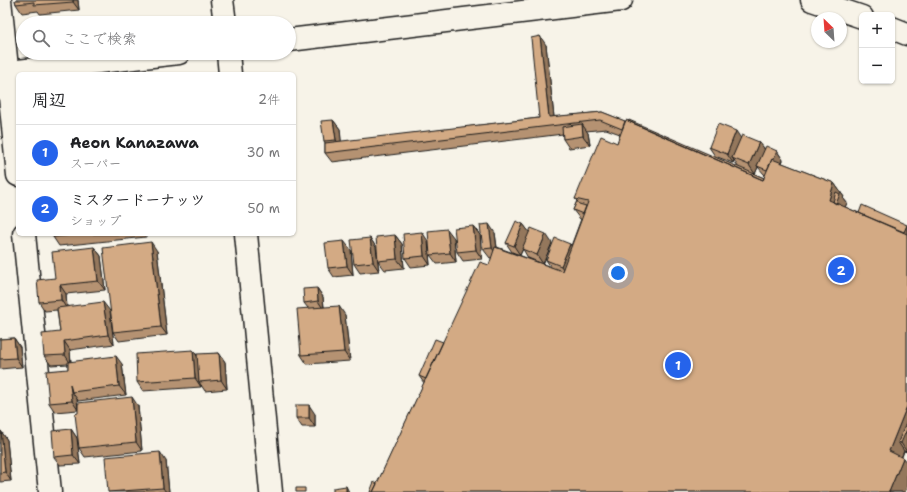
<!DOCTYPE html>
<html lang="ja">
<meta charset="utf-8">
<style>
body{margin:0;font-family:"Shantell Sans","Klee One",sans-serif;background:#f6f6f6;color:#202124}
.controls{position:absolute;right:12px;top:12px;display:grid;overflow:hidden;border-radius:6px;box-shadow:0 1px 3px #0004}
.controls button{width:36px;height:36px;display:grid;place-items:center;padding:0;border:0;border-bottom:1px solid #e0e0e0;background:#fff;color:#202124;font:20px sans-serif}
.compass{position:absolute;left:811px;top:12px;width:36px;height:36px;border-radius:50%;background:#fff;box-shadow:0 1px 3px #0004;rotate:335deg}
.you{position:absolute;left:618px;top:273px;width:14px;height:14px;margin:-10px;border:3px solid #fff;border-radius:50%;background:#1a73e8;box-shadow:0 0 0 6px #1a73e833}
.badge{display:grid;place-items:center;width:26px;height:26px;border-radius:50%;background:#2563eb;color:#fff;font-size:13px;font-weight:700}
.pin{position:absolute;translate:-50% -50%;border:2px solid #fff;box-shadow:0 1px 4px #0006}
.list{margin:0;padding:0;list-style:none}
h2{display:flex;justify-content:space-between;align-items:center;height:52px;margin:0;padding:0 16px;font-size:17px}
h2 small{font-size:13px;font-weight:400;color:#757577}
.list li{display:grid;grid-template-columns:26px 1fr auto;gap:12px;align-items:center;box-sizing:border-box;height:56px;padding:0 16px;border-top:1px solid #e0e0e0}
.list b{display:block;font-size:15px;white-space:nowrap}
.list p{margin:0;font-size:13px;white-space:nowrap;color:#757577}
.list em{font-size:13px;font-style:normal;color:#757577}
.icon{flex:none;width:22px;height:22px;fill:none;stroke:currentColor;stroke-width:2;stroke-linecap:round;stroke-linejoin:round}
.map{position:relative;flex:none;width:907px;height:492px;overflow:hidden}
.search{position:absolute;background:#fff;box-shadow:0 1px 3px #0004;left:16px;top:16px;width:280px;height:44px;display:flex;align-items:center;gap:10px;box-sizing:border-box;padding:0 14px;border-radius:22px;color:#757577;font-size:15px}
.panel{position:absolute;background:#fff;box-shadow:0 1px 3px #0004;left:16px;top:72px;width:280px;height:164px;border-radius:6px}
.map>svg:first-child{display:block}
</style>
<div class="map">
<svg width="907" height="492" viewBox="0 0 907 492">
<rect width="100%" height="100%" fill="#f7f3e8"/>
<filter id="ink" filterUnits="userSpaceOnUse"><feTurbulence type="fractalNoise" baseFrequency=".025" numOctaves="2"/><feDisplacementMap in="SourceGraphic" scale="8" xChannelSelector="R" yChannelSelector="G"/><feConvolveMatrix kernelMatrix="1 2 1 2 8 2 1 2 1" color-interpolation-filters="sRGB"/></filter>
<g filter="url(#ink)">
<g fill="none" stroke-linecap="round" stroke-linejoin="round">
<defs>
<path id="minor" d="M 0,0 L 18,175
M 222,0 L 225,23
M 812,0 L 862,17
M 892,28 L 907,34
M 289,40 L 621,0
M 228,53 L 230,74
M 0,73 L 179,53
M 24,234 L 50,492
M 246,234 L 271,492"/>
</defs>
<use href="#minor" stroke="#1c1c1c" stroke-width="25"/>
<use href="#minor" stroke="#f7f3e8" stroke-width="22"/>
</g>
<path fill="#b59272" stroke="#1c1c1c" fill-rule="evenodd" d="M 15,0 L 78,0 L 79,10 L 40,14 L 38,11 L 22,13 L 16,4 Z
M 546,45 L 554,117 L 602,112 L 738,167 L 734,160 L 733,163 L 715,156 L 709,147 L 741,138 L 759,142 L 765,149 L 777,151 L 783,160 L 782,163 L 834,183 L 844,197 L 843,198 L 847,203 L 845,207 L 859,213 L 907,225 L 907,452 L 904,451 L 902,457 L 907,487 L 905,492 L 370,492 L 377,484 L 424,383 L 419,376 L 443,342 L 489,265 L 492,258 L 490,258 L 483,249 L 495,233 L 497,247 L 551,267 L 546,260 L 570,244 L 571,246 L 581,219 L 580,219 L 573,210 L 577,201 L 575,199 L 617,143 L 620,134 L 606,129 L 586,131 L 588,133 L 590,145 L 569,148 L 563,139 L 563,134 L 332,162 L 325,153 L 325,143 L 324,141 L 333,120 L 340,129 L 341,142 L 539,118 ZM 758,167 L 764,174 L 765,175 L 764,178 L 755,174 Z
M 523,224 L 529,232 L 552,243 L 543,264 L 528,258 L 523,249 L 520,255 L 512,252 L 506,243 Z
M 473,226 L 480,235 L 482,259 L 463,261 L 457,252 Z
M 52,234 L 146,234 L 146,237 L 59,246 L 53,237 Z
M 395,235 L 402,244 L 404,268 L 385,270 L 378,261 Z
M 370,238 L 376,247 L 379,271 L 360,273 L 354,264 Z
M 454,238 L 456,262 L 437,264 L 430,255 Z
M 428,241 L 430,265 L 411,267 L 405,258 Z
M 94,247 L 101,256 L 105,290 L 66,294 L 67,307 L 110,311 L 114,344 L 70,350 L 71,362 L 122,364 L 126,395 L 78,401 L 77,399 L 78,410 L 55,412 L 49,403 L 68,369 L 68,364 L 51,365 L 44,356 L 60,332 L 57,310 L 45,311 L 39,302 L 55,278 Z
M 351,250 L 353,275 L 334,277 L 328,268 Z
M 157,251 L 167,335 L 119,341 L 113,332 Z
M 317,288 L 323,297 L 324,307 L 345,315 L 350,361 L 307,364 L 301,355 L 308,308 L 304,303 Z
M 14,338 L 20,347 L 22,367 L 0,369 L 0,339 Z
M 193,350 L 197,355 L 219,353 L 225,362 L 227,389 L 205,391 L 201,385 L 201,387 L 143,391 L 137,382 Z
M 138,406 L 142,451 L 85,457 L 79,448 Z
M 315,414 L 315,427 L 302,427 L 296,418 Z
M 71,429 L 77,438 L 80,464 L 60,465 L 54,457 Z
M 0,431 L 1,431 L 7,440 L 11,481 L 0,482 Z
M 166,461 L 169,492 L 108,492 Z"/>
<path fill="#94775c" stroke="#1c1c1c" d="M 73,0 L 78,0 L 79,10 L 73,2 Z
M 540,36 L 546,45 L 555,126 L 549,117 Z
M 333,120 L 340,129 L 342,149 L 336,140 Z
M 582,124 L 588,133 L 590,145 L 583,136 Z
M 736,131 L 742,140 L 732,158 L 734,160 L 733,163 L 727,154 Z
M 759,142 L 765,150 L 757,166 L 758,167 L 755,174 L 749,165 Z
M 777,151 L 783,160 L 775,179 L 769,170 Z
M 834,183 L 844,197 L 843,198 L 847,203 L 841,216 L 829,200 Z
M 489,224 L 495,233 L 498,257 L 492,248 Z
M 523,224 L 530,233 L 520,255 L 514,246 Z
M 907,225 L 907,238 L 903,233 Z
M 473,226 L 480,235 L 482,259 L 476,250 Z
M 447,229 L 454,238 L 456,262 L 450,253 Z
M 422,232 L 428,241 L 430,265 L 424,256 Z
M 546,234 L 552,243 L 543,264 L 537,255 Z
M 395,235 L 402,244 L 404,268 L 397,259 Z
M 370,238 L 376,247 L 379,271 L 373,262 Z
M 344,241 L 351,250 L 353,275 L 347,266 Z
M 151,242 L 157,251 L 167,335 L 161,327 Z
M 570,244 L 575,251 L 566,274 L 561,266 Z
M 94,247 L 101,256 L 105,290 L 98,281 Z
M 60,285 L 66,294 L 67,309 L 61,300 Z
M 317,288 L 323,297 L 324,310 L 318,301 Z
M 103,302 L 110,311 L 114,344 L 108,335 Z
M 339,306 L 345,315 L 350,361 L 344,352 Z
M 14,338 L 20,347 L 22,367 L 16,358 Z
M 64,341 L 70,350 L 71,364 L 65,355 Z
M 193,350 L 199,359 L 199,382 L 201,385 L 201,387 L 195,378 Z
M 219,353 L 225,362 L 227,389 L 221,380 Z
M 116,356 L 122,364 L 126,395 L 119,386 Z
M 70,384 L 72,392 L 77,399 L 78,410 L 72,401 Z
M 132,397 L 138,406 L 142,451 L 136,442 Z
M 309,405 L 315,414 L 315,427 L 309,418 Z
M 907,406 L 907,452 L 901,443 L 898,442 L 904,451 L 898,465 L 889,451 Z
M 71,429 L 77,438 L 80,464 L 73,455 Z
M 1,431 L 7,440 L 11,481 L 5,472 Z
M 160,452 L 166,461 L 169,492 L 166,492 L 163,488 Z
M 903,458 L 907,463 L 907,487 L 905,492 L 889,492 Z
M 346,486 L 349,492 L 346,492 Z"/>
<path fill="#d3aa84" stroke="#1c1c1c" d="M 15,0 L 73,0 L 73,2 L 34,5 L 34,2 L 16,4 Z
M 540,36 L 549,117 L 602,112 L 625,121 L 622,129 L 600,120 L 325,153 L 325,143 L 539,118 L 531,38 Z
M 333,120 L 336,140 L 324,141 L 321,121 Z
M 626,120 L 763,180 L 772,159 L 834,183 L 829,200 L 907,234 L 907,406 L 889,451 L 903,458 L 889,492 L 373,492 L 480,262 L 489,265 L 495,247 L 562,271 L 588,202 L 575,199 L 601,136 L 617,143 Z
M 629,120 L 764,178 L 763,180 L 628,121 Z
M 582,124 L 583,136 L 563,139 L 562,127 Z
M 718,124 L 736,131 L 727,154 L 709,147 Z
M 742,135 L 759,142 L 749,165 L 732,158 Z
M 766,146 L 777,151 L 773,160 L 772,159 L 767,170 L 757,166 Z
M 836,192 L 840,194 L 836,204 L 833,202 Z
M 577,201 L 579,204 L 586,206 L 583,214 L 573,210 Z
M 862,205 L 907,225 L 904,232 L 859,213 Z
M 516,221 L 523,224 L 514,246 L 506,243 Z
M 489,224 L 492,248 L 483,249 L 480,225 Z
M 473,226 L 476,250 L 457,252 L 454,228 Z
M 531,228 L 546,234 L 537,255 L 522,249 Z
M 447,229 L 450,253 L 430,255 L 428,231 Z
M 422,232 L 424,256 L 405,258 L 403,234 Z
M 52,234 L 85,234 L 53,237 Z
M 395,235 L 397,259 L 378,261 L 376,237 Z
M 370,238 L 373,262 L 354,264 L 351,240 Z
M 555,238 L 570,244 L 561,266 L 546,260 Z
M 344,241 L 347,266 L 328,268 L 325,243 Z
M 151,242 L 161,327 L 113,332 L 103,248 Z
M 94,247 L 98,281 L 60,285 L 61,300 L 39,302 L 37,280 L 55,278 L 52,252 Z
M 317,288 L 318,301 L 304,303 L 303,289 Z
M 103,302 L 108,335 L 64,341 L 65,355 L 44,356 L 42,334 L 60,332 L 57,308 Z
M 339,306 L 344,352 L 301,355 L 297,309 Z
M 14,338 L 16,358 L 0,359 L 0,339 Z
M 435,339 L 443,342 L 426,379 L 419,376 Z
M 193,350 L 195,378 L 137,382 L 136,354 Z
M 219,353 L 221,380 L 199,382 L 197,354 Z
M 116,356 L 119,386 L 72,392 L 70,384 L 72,401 L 49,403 L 46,371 L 68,369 L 68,362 Z
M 132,397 L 136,442 L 79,448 L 75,414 L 78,413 L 78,403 Z
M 296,405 L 309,405 L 309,418 L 296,418 Z
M 907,421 L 907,429 L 901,443 L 898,442 Z
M 71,429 L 73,455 L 54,457 L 52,431 Z
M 0,431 L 1,431 L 5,472 L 0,473 Z
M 160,452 L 163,488 L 108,492 L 105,457 Z
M 374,482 L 377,484 L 373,492 L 370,492 Z
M 346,486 L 346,492 L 333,492 L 333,488 Z
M 296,488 L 305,488 L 305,492 L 296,492 Z"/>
</g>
</svg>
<div class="controls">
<button>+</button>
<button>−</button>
</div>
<svg class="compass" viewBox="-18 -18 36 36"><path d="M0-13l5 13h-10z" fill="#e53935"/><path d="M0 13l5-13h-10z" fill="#757577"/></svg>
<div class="you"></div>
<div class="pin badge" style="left:678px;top:365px">1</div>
<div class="pin badge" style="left:841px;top:270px">2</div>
<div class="search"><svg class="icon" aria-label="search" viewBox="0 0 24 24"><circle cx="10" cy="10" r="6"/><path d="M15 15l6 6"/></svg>ここで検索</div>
<section class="panel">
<h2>周辺<small>2件</small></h2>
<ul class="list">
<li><span class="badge">1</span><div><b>Aeon Kanazawa</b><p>スーパー</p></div><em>30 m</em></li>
<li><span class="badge">2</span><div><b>ミスタードーナッツ</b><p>ショップ</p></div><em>50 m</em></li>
</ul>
</section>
</div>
